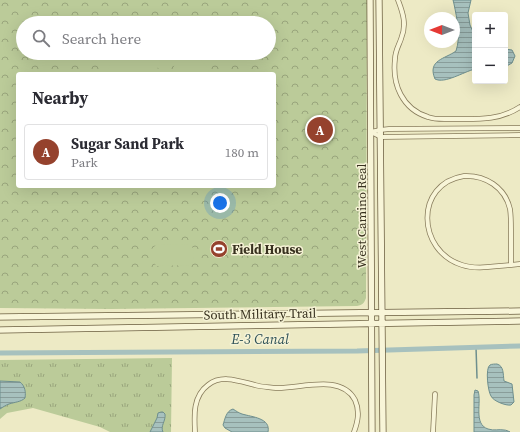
<!DOCTYPE html>
<meta charset="utf-8">
<style>
body{margin:0;font-family:"Source Serif 4",serif;background:#f7f7f7;color:#2b2b33}
.controls{position:absolute;right:12px;top:12px;display:grid;overflow:hidden;border-radius:4px;box-shadow:0 4px 16px #0002}
.controls button{width:36px;height:36px;display:grid;place-items:center;padding:0;border:0;border-bottom:1px solid #e1e1e2;background:#fff;color:#2b2b33;font:20px sans-serif}
.compass{position:absolute;left:424px;top:12px;width:36px;height:36px;border-radius:50%;background:#fff;box-shadow:0 4px 16px #0002;rotate:270deg}
.you{position:absolute;left:220px;top:203px;width:14px;height:14px;margin:-10px;border:3px solid #fff;border-radius:50%;background:#1a73e8;box-shadow:0 0 0 6px #1a73e833}
.badge{display:grid;place-items:center;width:26px;height:26px;border-radius:50%;background:#95422d;color:#fff;font-size:13px;font-weight:700}
.pin{position:absolute;translate:-50% -50%;border:2px solid #fff;box-shadow:0 1px 4px #0006}
.list{margin:0;padding:0;list-style:none}
h2{display:flex;justify-content:space-between;align-items:center;height:52px;margin:0;padding:0 16px;font-size:17px}
h2 small{font-size:13px;font-weight:400;color:#7c7c81}
.list li{display:grid;grid-template-columns:26px 1fr auto;gap:12px;align-items:center;box-sizing:border-box;height:56px;margin:0 8px 8px;padding:0 8px;border:1px solid #e1e1e2;border-radius:4px}
.list b{display:block;font-size:15px;white-space:nowrap}
.list p{margin:0;font-size:13px;white-space:nowrap;color:#7c7c81}
.list em{font-size:13px;font-style:normal;color:#7c7c81}
.icon{flex:none;width:22px;height:22px;fill:none;stroke:currentColor;stroke-width:2;stroke-linecap:round;stroke-linejoin:round}
.map{position:relative;flex:none;width:520px;height:432px;overflow:hidden}
.search{position:absolute;background:#fff;box-shadow:0 4px 16px #0002;left:16px;top:16px;width:260px;height:44px;display:flex;align-items:center;gap:10px;box-sizing:border-box;padding:0 14px;border-radius:22px;color:#7c7c81;font-size:15px}
.panel{position:absolute;background:#fff;box-shadow:0 4px 16px #0002;left:16px;top:72px;width:260px;height:116px;border-radius:4px}
.map>svg:first-child{display:block}
</style>
<div class="map">
<svg width="520" height="432" viewBox="0 0 520 432">
<defs>
<pattern id="grass-tufts" width="24" height="20" patternUnits="userSpaceOnUse"><rect width="24" height="20" fill="#bbcb99"/><path d="M3 7l-1-3M5 7V3M7 7l1-3M15 17l-1-3M17 17v-4M19 17l1-3" fill="none" stroke="#99a57c"/></pattern>
<pattern id="park-crowns" width="20" height="18" patternUnits="userSpaceOnUse"><rect width="20" height="18" fill="#bbcb99"/><path d="M2 6a3 3 0 1 1 6 0M12 15a3 3 0 1 1 6 0" fill="none" stroke="#99a57c"/></pattern>
<pattern id="water-rules" width="6" height="5" patternUnits="userSpaceOnUse"><rect width="6" height="5" fill="#a7c1be"/><path d="M0 2.5h6" fill="none" stroke="#899d9a"/></pattern>
</defs>
<rect width="100%" height="100%" fill="#edeac5"/>
<path fill="url(#grass-tufts)" d="M 172,358 L 171,432 L 110,432 L 100,427 L 33,408 L 7,413 L 0,419 L 0,360 Z"/>
<path fill="url(#park-crowns)" fill-rule="evenodd" d="M 0,0 L 367,0 L 366,298 C 364,303 363,305 357,306 L 111,309 L 0,308 ZM 23,23 L 269,23 L 269,53 L 23,53 ZM 18,74 L 274,74 L 274,186 L 18,186 Z"/>
<path fill="#bbcb99" d="M 117,53 L 162,53 L 156,74 L 113,74 L 107,72 L 112,59 Z
M 179,53 C 184,53 189,52 193,53 C 199,55 208,68 210,74 L 171,74 Z
M 188,244 L 193,248 C 194,254 195,262 189,265 L 157,266 L 152,261 L 152,249 L 156,245 Z"/>
<path fill="url(#water-rules)" stroke="#6e8f8e" d="M 453,0 L 471,0 L 468,13 L 470,25 L 475,36 L 475,69 C 463,72 445,84 435,79 C 427,60 445,59 456,51 C 461,36 457,19 454,4 Z
M 505,49 L 512,50 L 515,56 L 512,63 L 505,67 Z
M 497,364 C 504,366 503,374 504,381 L 512,384 L 514,402 L 511,405 C 506,406 493,401 491,396 C 488,392 485,368 490,365 C 491,364 496,364 497,364 Z
M 0,381 L 20,382 C 25,386 26,392 25,398 C 21,402 15,402 9,404 C 6,405 3,407 0,409 Z
M 475,390 L 478,391 C 482,402 473,424 488,429 C 494,431 499,429 504,430 C 506,430 508,431 510,432 L 474,432 L 474,395 Z
M 233,409 C 236,411 239,413 242,414 C 252,417 271,418 268,432 L 232,432 L 225,428 L 223,425 C 225,419 226,411 233,409 Z
M 161,412 L 163,412 L 165,414 C 166,421 160,426 163,432 L 150,432 L 157,418 L 158,413 Z"/>
<g fill="none" stroke-linecap="round" stroke-linejoin="round">
<path stroke="#6e8f8e" stroke-width="1.5" d="M 476,347 L 477,378"/>
<path stroke="#a7c1be" stroke-width="5" d="M 0,353 L 357,351 L 520,346"/>
<defs>
<path id="street" d="M 398,0 C 403,13 407,25 401,39 C 399,45 395,51 395,59 C 392,84 402,109 428,117 C 436,120 444,119 452,119 C 476,119 499,121 520,107
M 371,132 L 381,137 L 520,135
M 371,132 L 380,130 L 389,129 L 520,128
M 464,176 C 485,175 505,187 510,209 C 511,216 511,223 511,230 C 511,242 511,253 511,265 C 495,266 477,270 462,265 C 417,251 414,184 464,176 Z
M 511,265 L 520,264
M 195,432 C 194,415 193,396 208,385 C 222,374 239,381 255,385 C 261,387 269,387 276,388 C 300,389 341,373 355,400 C 360,411 358,421 354,432
M 433,432 L 435,394"/>
<path id="secondary" d="M 370,0 L 372,432
M 379,0 L 383,432
M 0,317 L 520,311
M 0,330 L 520,321"/>
</defs>
<use href="#street" stroke="#887c5c" stroke-width="5.5"/>
<use href="#secondary" stroke="#6a5d3f" stroke-width="7"/>
<use href="#street" stroke="#f8f5d8" stroke-width="4"/>
<use href="#secondary" stroke="#f8f5d8" stroke-width="5.5"/>
</g>
<defs>
<symbol id="stadium-disc" viewBox="-11 -11 22 22"><circle r="9.5" fill="#95422d" stroke="#f5f2d5"/><path d="M0-5a6.5 5 0 1 0 0 10a6.5 5 0 1 0 0-10ZM-3.5-1.8h7v3.6h-7Z" fill="#fff"/></symbol>
</defs>
<g fill-rule="evenodd">
<use href="#stadium-disc" x="209" y="239" width="20" height="20"/>
</g>
<g text-anchor="middle" dominant-baseline="central" stroke-width="3" stroke-linejoin="round" paint-order="stroke">
<g font-size="13" fill="#38311f" stroke="#f5f2d5">
<text transform="translate(361 216) rotate(-90)">West Camino Real</text>
<text transform="translate(260 314) rotate(-1)">South Military Trail</text>
</g>
<g font-size="13" font-weight="bold" fill="#38311f" stroke="#f5f2d5" text-anchor="start">
<text x="232" y="249">Field House</text>
</g>
<g font-size="14" font-style="italic" fill="#2f5258" stroke="#f5f2d5">
<text x="260" y="339">E-3 Canal</text>
</g>
</g>
</svg>
<div class="controls">
<button>+</button>
<button>−</button>
</div>
<svg class="compass" viewBox="-18 -18 36 36"><path d="M0-13l5 13h-10z" fill="#e53935"/><path d="M0 13l5-13h-10z" fill="#7c7c81"/></svg>
<div class="you"></div>
<div class="pin badge" style="left:320px;top:130px">A</div>
<div class="search"><svg class="icon" aria-label="search" viewBox="0 0 24 24"><circle cx="10" cy="10" r="6"/><path d="M15 15l6 6"/></svg>Search here</div>
<section class="panel">
<h2>Nearby<small></small></h2>
<ul class="list">
<li><span class="badge">A</span><div><b>Sugar Sand Park</b><p>Park</p></div><em>180 m</em></li>
</ul>
</section>
</div>
